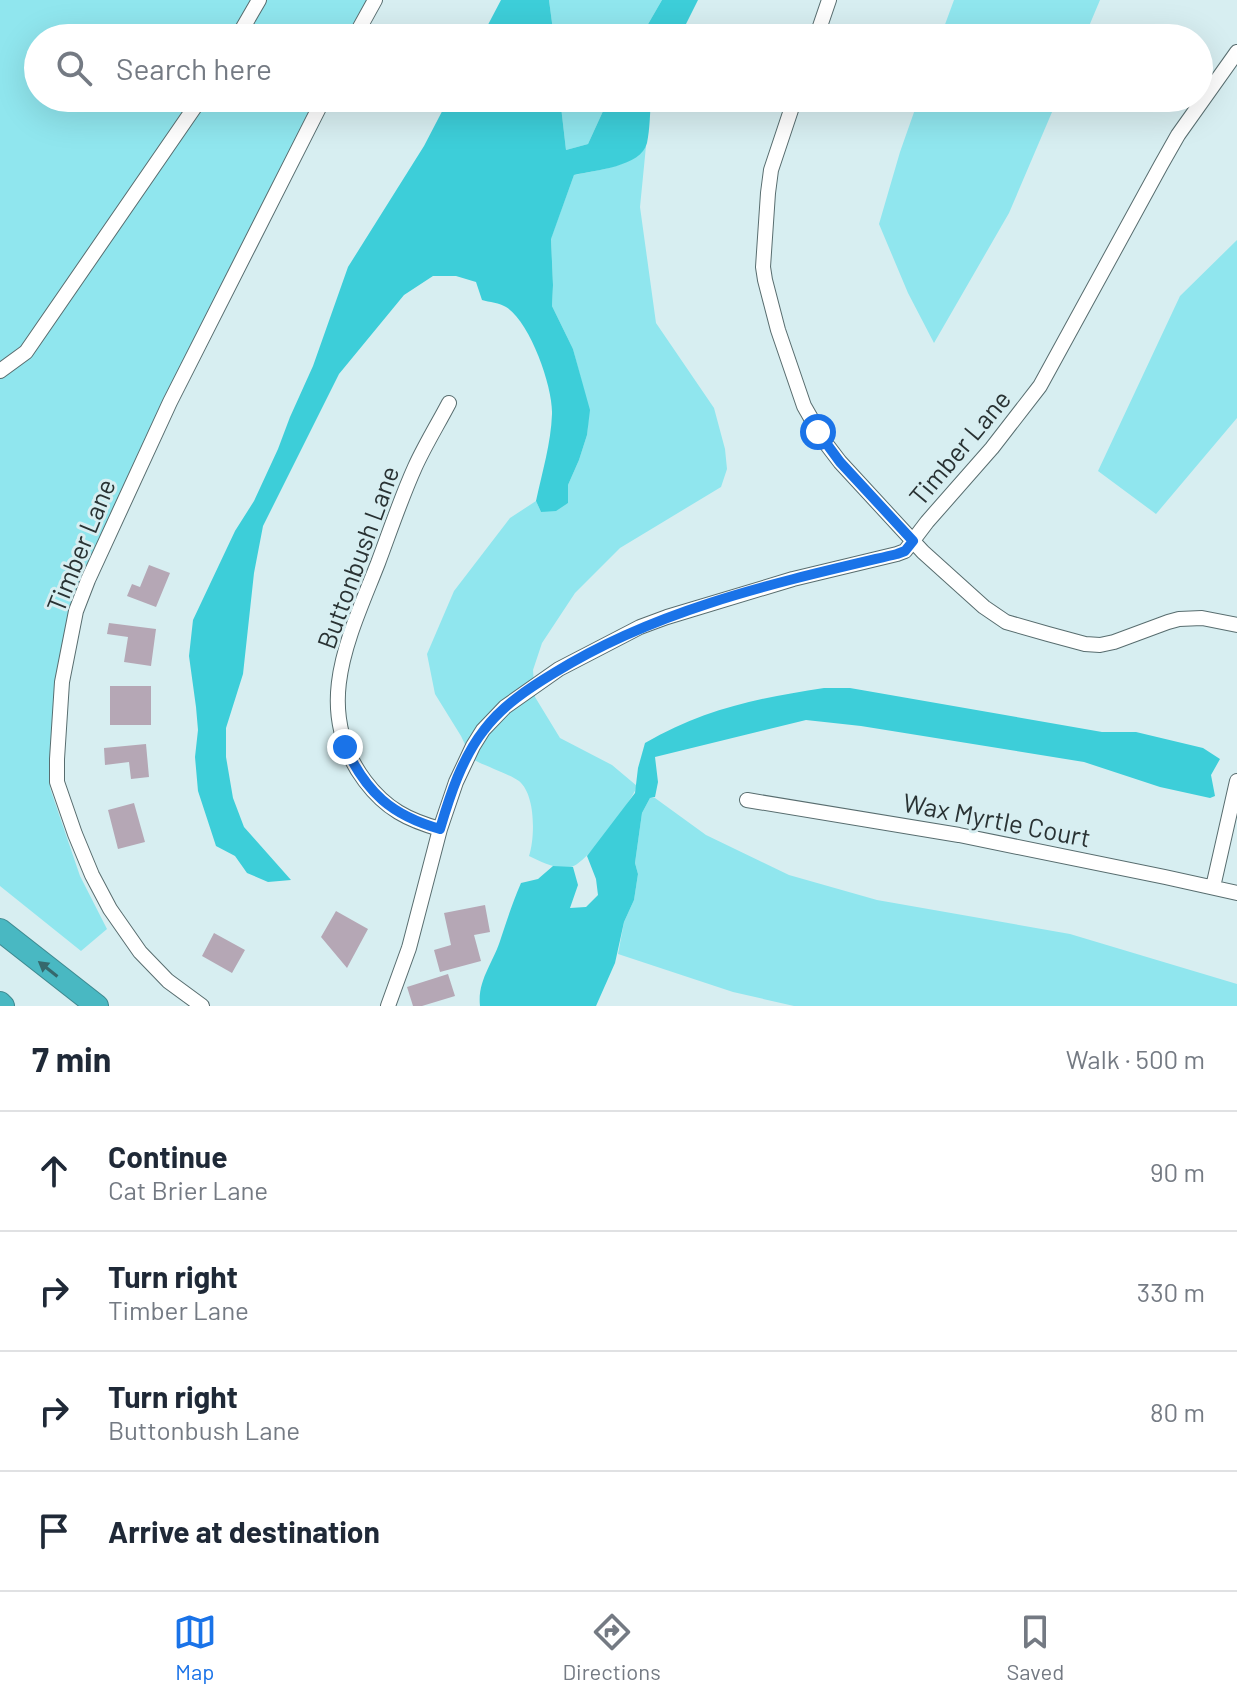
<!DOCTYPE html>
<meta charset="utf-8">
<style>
body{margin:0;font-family:Barlow,sans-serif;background:#f6f6f7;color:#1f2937}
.stop{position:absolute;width:24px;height:24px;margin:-18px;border:6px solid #1a73e8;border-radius:50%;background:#fff}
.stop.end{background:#1a73e8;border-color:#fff;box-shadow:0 2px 8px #0008}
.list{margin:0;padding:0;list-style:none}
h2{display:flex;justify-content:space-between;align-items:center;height:104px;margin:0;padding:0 32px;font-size:34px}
h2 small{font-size:26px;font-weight:400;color:#747a83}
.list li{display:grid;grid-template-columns:52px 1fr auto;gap:24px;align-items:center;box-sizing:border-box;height:120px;padding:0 32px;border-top:2px solid #e0e1e3}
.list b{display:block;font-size:30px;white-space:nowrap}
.list p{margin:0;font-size:26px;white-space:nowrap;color:#747a83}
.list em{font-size:26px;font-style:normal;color:#747a83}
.icon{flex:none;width:44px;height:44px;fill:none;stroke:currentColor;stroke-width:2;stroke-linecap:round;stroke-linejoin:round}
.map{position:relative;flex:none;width:1237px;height:1006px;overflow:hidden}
.search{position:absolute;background:#fff;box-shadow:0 8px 32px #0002;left:24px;right:24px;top:24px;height:88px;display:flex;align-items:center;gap:20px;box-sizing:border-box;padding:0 28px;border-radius:44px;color:#747a83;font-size:30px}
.sheet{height:584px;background:#fff}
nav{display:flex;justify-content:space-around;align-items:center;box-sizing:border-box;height:112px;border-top:2px solid #e0e1e3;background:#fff;font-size:22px;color:#747a83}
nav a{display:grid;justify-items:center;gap:4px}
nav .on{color:#1a73e8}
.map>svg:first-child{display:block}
</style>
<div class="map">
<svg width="1237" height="1006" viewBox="0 0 1237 1006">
<rect width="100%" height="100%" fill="#d7eef1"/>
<path fill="#90e6ee" d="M 0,0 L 368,0 L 348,38 L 38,38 L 38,98 L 317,98 L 236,255 L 70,609 L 56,682 L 50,788 L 80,876 L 107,929 L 81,951 L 0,886 Z
M 549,0 L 662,0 L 640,38 L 554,38 Z
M 954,0 L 1100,0 L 1084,38 L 940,38 Z
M 560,98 L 609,98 L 588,144 L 566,150 Z
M 919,98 L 1058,98 L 1009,213 L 934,343 L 908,293 L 879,224 L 900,152 Z
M 646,146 L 640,207 L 656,323 L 714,408 L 725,449 L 727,469 L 721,487 L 620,548 L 575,593 L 542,643 L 533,670 L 535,697 L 560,738 L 612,765 L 637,786 C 632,801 587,864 571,867 C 556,870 542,862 529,856 C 535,838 536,795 519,781 C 511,775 483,765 472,759 L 461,736 L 435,694 L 427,654 L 454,591 L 510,518 L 536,501 L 541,512 L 568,503 L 568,485 L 579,460 L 587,435 L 589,410 L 573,349 L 552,306 L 553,285 L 551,238 L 574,175 C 603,169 627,168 646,146 Z
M 1237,240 L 1237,418 L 1156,514 L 1098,471 L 1180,296 Z
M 650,798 L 655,798 L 706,835 L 789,875 L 877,900 L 1070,934 L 1237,984 L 1237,1006 L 794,1006 L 733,992 L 618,954 L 624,922 L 634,900 L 638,874 L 635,863 L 642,813 Z"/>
<path fill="#3dced9" d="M 501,0 L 549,0 L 554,38 L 481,38 Z
M 662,0 L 698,0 L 679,38 L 640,38 Z
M 449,98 L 560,98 L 566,150 L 588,144 L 609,98 L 651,98 C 650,112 650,129 647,143 C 641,167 595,170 574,175 L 551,239 L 553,285 L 552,306 L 573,349 L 590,410 L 587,435 L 579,460 L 568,485 L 568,503 L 556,511 L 541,512 L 536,501 C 542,473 551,443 552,414 C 553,387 530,322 506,307 C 500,303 489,302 482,300 L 476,282 L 456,276 L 433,276 L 404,295 L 339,374 L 263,526 L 254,573 L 243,674 L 226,728 L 226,757 L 233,798 L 244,827 L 291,880 L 268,882 L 247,873 L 235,856 L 216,846 L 198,791 L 195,757 L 198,730 L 196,707 L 189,656 L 193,620 L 235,531 L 254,501 L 278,449 L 290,417 L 313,366 L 348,267 L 424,146 Z
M 824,688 L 850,688 L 1102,732 L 1136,732 L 1203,748 L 1220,759 L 1211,775 L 1215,796 L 1210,798 L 1160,787 L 1084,762 L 861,726 L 806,720 L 655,757 L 658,782 L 655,797 L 650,798 L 642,813 L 635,863 L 638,874 L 634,900 L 624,922 L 615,963 L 596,1006 L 480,1006 C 477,980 494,962 501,938 C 507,920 513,901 521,883 L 538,879 L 553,866 L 573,867 L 578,885 L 570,908 L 586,907 L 598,895 L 596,879 L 587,856 L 635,793 L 638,768 L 645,743 C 704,709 758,698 824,688 Z"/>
<path fill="#b5a7b5" d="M 149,565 L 170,573 L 156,607 L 127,596 L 132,584 L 140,587 Z
M 109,623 L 156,629 L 151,666 L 124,662 L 128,637 L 107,634 Z
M 110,686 L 151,686 L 151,725 L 110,725 Z
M 146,744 L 149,777 L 131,779 L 129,762 L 105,765 L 104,748 Z
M 134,803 L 145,842 L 118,849 L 108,810 Z
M 485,905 L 490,932 L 474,935 L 481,961 L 440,972 L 434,950 L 451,945 L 444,913 Z
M 336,911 L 368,929 L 347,968 L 321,937 Z
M 214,933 L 245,950 L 232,973 L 202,956 Z
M 448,974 L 455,996 L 422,1006 L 413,1006 L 407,987 Z"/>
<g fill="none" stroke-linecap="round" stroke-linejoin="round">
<defs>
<path id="minor" d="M 237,38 L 259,0
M 354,38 L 375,0
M 816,38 L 829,0
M 795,98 L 771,170 L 768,193 L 763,267 L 765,280 L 778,330 L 804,406 L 824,441 L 840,462 L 923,552 L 984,607 L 1006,622 L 1048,634 L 1085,644 L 1100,645 L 1114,642 L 1168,622 L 1179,619 L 1202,618 L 1237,625
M 0,371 L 26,352 L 201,98
M 747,800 L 959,835 L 1165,877 L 1237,893
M 440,829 C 408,820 386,809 365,781 C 311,709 349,637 378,563 C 390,531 401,498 415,467 C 425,445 438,424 449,403
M 1213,887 L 1237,781
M 202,1006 L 168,981 L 140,952 L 110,909 L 92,875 L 75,834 L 57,782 L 57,759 L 62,682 L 76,611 L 88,580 L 170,402 L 324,98
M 388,1006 L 409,948 L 440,829 L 456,782 L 473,746 L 483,730 L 505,707 L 559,669 L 640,627 L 667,617 L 793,579 L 897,554 L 905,551 L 927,522 L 992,448 L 1040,386 L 1161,165 L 1178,135 L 1237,52"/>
<path id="highway" d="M 0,930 L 97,1006
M 0,1003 L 3,1006"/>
</defs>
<use href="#minor" stroke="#586d6f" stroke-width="16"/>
<use href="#highway" stroke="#3e8990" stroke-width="24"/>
<use href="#minor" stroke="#fff" stroke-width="14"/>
<use href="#highway" stroke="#49b8c2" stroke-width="22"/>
</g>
<defs><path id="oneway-solid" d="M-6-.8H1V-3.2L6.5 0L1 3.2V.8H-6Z" transform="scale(2)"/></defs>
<use fill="#36686c" href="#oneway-solid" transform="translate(48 969) rotate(-142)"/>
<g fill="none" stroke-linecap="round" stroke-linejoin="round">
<path stroke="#1a73e8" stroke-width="10" d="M 345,747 C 367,793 391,815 440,829 C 450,795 462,758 484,730 C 502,706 529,688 554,673 C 658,608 779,582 897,554 L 905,551 L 913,541 L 840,462 L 818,432"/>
</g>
<g text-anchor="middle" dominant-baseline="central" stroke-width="6" stroke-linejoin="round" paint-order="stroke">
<g font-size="26" fill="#293233" stroke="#d7eef1">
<text transform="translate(959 447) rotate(-50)">Timber Lane</text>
<text transform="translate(80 545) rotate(-68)">Timber Lane</text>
<text transform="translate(357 557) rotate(-70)">Buttonbush Lane</text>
<text transform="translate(997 819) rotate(11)">Wax Myrtle Court</text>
</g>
</g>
</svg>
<div class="stop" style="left:818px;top:432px"></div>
<div class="stop end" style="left:345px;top:747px"></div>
<div class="search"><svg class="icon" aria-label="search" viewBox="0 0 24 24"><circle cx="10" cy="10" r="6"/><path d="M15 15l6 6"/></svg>Search here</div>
</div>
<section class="sheet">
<h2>7 min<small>Walk · 500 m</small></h2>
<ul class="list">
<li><svg class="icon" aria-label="ahead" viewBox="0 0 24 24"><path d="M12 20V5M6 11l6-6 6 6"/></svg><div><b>Continue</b><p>Cat Brier Lane</p></div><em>90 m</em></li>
<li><svg class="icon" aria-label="right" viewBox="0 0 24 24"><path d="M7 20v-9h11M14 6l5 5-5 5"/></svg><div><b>Turn right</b><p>Timber Lane</p></div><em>330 m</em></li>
<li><svg class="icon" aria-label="right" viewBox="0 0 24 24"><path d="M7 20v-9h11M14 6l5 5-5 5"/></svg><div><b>Turn right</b><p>Buttonbush Lane</p></div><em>80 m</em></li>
<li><svg class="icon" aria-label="arrive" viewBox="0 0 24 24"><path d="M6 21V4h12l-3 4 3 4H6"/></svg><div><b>Arrive at destination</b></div></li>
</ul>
</section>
<nav>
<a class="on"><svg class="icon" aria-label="map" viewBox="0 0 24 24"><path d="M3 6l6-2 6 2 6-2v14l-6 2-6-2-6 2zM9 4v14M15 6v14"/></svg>Map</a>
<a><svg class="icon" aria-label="directions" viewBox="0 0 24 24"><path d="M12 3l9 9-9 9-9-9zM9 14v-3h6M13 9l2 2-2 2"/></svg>Directions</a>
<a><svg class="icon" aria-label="saved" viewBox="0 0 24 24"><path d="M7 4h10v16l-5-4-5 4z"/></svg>Saved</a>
</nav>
